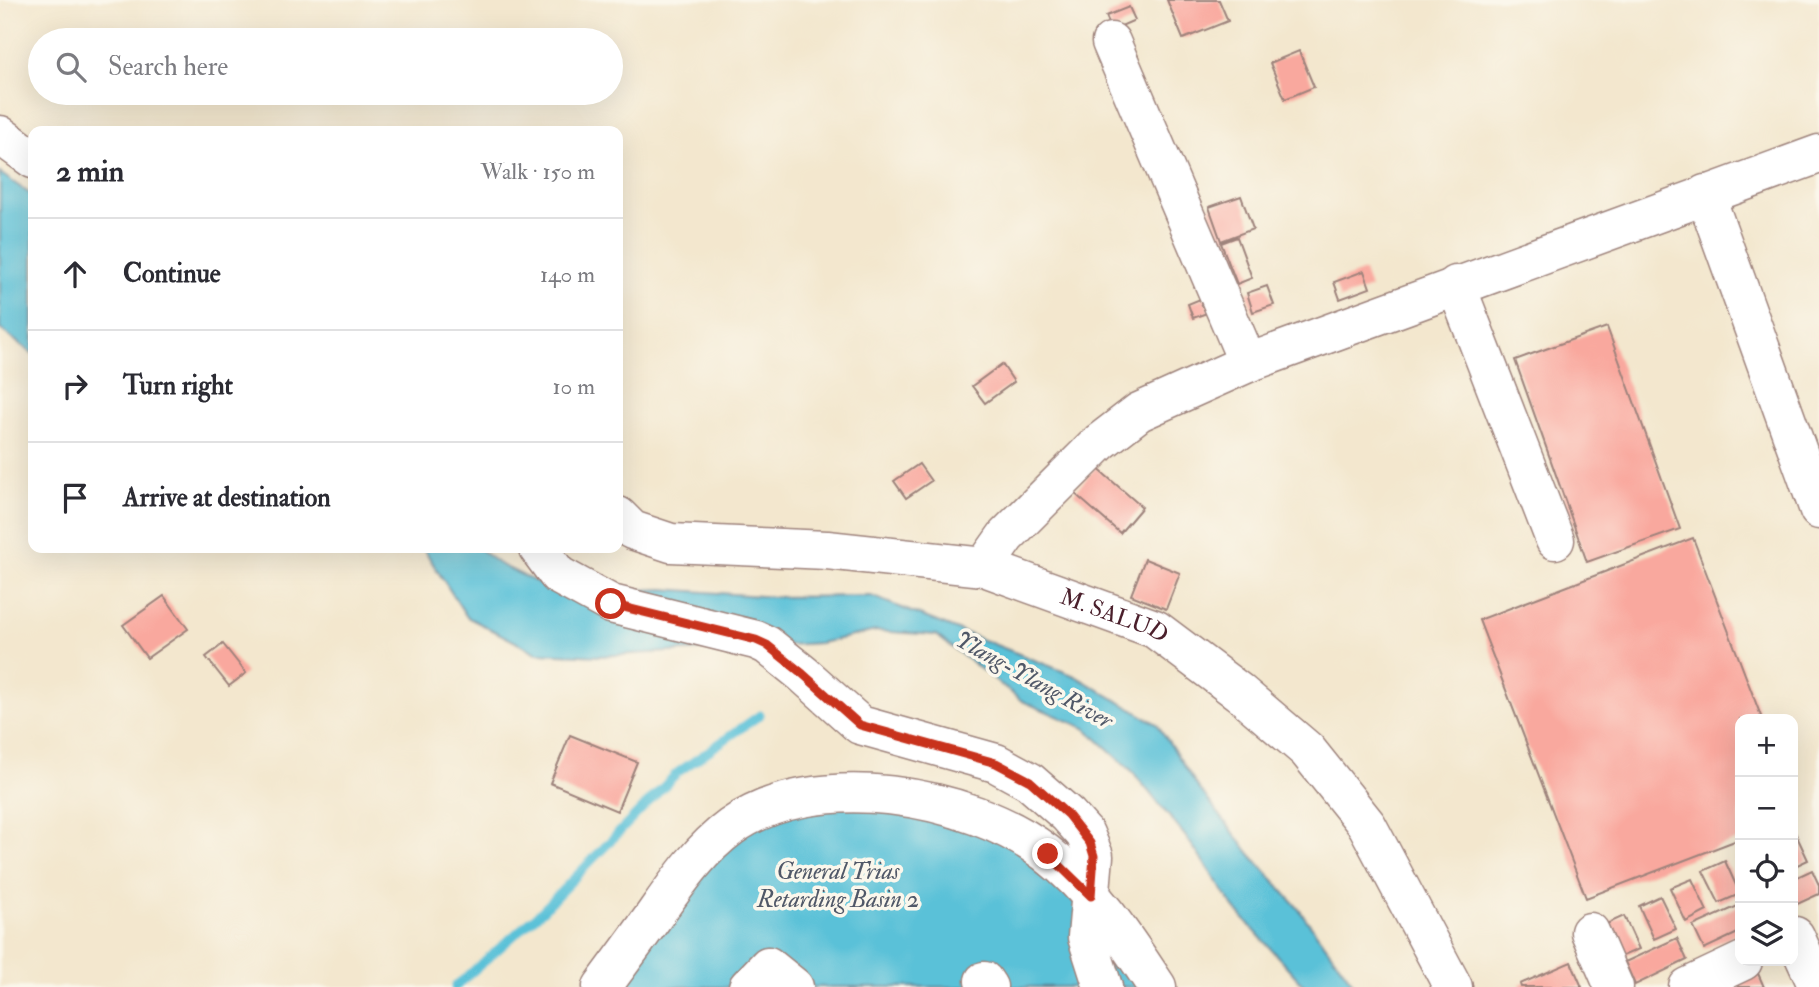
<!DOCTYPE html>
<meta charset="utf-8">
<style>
body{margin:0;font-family:"IM FELL Double Pica",serif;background:#f7f7f7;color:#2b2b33}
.controls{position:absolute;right:21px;bottom:21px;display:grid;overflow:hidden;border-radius:14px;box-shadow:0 7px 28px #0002}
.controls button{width:63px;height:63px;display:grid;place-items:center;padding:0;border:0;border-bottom:2px solid #e1e1e2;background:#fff;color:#2b2b33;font:35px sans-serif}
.stop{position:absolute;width:21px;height:21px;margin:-16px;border:5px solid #c8321e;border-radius:50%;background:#fff}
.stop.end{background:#c8321e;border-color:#fff;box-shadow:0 2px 7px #0008}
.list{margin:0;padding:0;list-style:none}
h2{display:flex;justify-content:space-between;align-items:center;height:91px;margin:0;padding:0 28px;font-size:30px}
h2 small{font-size:23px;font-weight:400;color:#7c7c81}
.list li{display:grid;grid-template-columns:46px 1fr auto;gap:21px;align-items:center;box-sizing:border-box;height:112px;padding:0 28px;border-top:2px solid #e1e1e2}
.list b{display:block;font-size:26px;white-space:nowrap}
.list em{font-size:23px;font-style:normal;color:#7c7c81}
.icon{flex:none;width:38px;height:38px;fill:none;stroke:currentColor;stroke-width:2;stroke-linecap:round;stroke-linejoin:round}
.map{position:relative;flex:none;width:1819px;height:987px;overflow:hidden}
.search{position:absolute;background:#fff;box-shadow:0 7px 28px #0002;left:28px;top:28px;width:595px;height:77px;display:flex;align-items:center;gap:18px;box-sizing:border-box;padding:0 24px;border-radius:38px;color:#7c7c81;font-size:26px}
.panel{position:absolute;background:#fff;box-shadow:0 7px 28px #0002;left:28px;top:126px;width:595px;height:427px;border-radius:14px}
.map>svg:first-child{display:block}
</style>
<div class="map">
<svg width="1819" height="987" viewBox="0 0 1819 987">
<rect width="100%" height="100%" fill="#fbf7ec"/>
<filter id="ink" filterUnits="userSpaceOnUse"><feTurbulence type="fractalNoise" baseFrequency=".0143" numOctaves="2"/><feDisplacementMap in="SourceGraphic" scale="14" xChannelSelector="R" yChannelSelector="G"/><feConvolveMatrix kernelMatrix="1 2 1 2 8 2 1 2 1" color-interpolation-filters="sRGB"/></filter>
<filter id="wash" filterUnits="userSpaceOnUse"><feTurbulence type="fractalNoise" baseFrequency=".00686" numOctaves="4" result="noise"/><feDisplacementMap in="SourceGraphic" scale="28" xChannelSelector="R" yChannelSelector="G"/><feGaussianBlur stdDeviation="1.57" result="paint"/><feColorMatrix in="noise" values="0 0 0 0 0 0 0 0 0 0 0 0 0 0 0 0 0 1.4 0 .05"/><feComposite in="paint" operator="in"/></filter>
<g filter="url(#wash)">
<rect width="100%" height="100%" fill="#f3e7ce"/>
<path fill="#5ac1d8" stroke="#527082" stroke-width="2" d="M 0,173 L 33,196 L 33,354 L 0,329 Z
M 423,548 L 478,548 L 499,564 L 559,593 L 663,589 L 774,597 L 871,596 L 1075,676 L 1157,724 L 1198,787 L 1251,855 L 1297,907 L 1356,987 L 1305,987 L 1236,910 L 1187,838 L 1131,770 L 1085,728 L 1022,701 L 936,635 L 876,631 L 820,643 L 599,656 L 537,653 L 467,617 Z
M 757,801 L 966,804 L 1172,987 L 589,987 Z"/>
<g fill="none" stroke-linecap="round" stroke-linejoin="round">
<path stroke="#5ac1d8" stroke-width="9" d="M 455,987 L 543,910 L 677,773 L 760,715"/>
</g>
<g id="blocks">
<path fill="#f9a89e" d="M 1167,0 L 1219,0 L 1228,21 L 1183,39 Z
M 1129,7 L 1135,20 L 1112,30 L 1106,16 Z
M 1299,51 L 1314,87 L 1285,99 L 1270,63 Z
M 1241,196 L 1253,229 L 1221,241 L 1209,207 Z
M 1237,237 L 1252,278 L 1237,284 L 1221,243 Z
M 1364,271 L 1370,288 L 1340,299 L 1334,282 Z
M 1267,286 L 1274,305 L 1253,312 L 1247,293 Z
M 1205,297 L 1210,312 L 1193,318 L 1188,304 Z
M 1607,327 L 1680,529 L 1587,562 L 1515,360 Z
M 1002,364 L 1014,382 L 985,403 L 972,386 Z
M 919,464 L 931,481 L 906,498 L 894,481 Z
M 1096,467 L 1142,507 L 1120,533 L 1074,493 Z
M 1693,538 L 1762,719 L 1740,719 L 1740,839 L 1586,898 L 1479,620 Z
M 1145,559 L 1180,573 L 1166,609 L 1131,595 Z
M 164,596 L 188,629 L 147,658 L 123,625 Z
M 223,644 L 246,673 L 229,686 L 206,657 Z
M 570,735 L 637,762 L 617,811 L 550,783 Z
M 1793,828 L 1808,860 L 1793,867 Z
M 1725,861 L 1740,894 L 1719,903 L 1703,871 Z
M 1812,870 L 1819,885 L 1819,894 L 1793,906 L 1793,879 Z
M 1692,879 L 1707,911 L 1686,922 L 1670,888 Z
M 1660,896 L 1676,929 L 1654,939 L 1639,906 Z
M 1740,905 L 1740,932 L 1704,949 L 1693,926 Z
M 1624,916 L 1639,949 L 1618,958 L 1602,926 Z
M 1677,938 L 1687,960 L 1635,985 L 1625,962 Z
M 1571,962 L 1582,987 L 1521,987 L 1520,984 Z
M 1756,969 L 1764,987 L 1738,987 L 1734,979 Z"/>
</g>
</g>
<g filter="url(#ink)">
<use href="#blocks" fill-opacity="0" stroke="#9e837c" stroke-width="2"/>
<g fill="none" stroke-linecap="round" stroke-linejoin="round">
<defs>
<g id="minor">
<path d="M 1111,42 L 1248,363"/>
<path d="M 0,135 L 33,159"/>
<path d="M 1705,194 L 1819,510"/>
<path d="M 1456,285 L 1555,540"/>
<path id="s1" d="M 618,516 L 632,530 L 671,543 L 827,550 L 984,567 L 1155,629 L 1239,692 L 1307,750 L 1367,825 L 1453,987"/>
<path d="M 538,548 L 558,575 L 611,604 L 756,640 L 767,645 L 803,674 L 860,725 L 996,763 L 1029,781 L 1068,815 L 1085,834 L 1094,856 L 1087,937 L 1103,987"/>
<path d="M 984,567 L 1006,536 L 1100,442 L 1139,412 L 1248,363 L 1819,154"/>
<path d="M 1590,932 L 1614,987"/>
<path d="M 1795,936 L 1818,987"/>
<path d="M 984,981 L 988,987"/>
<path d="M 602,987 C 621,961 640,936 658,910 C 680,879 701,849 731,827 C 814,767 970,794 1046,853 C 1093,889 1125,938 1157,987"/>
<path d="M 748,987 L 768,966 L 794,987"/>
<path d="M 1688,987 L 1743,961"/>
</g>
</defs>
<use href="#minor" stroke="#9e837c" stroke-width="41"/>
<use href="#minor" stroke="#fff" stroke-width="38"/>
</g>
</g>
<g fill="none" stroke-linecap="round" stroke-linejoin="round" filter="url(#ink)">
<path stroke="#c8321e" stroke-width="9" d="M 611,604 L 756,640 L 767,645 L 803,674 L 860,725 L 996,763 L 1030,781 L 1068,815 L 1090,843 L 1094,856 L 1091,896 L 1048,854"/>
</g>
<g text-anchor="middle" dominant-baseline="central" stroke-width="7" stroke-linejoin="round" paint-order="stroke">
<g font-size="23" fill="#4a1f2b" stroke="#fbf7ec">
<text stroke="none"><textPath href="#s1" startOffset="514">M. SALUD</textPath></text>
</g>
<g font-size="24" font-style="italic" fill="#505868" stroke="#fbf7ec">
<text transform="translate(1034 680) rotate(29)">Ylang-Ylang River</text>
<text x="838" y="871">General Trias<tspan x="838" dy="28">Retarding Basin 2</tspan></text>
</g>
</g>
</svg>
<div class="controls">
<button>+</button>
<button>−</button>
<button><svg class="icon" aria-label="locate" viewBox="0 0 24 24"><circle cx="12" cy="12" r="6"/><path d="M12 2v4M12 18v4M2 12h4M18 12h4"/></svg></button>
<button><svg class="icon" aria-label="layers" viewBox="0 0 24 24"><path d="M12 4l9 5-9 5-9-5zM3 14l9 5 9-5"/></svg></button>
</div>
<div class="stop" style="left:611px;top:604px"></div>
<div class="stop end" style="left:1048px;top:854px"></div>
<div class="search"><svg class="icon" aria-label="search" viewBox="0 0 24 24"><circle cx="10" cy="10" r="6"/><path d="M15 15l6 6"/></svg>Search here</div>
<section class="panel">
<h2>2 min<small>Walk · 150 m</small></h2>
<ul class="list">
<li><svg class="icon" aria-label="ahead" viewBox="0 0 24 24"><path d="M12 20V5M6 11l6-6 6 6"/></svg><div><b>Continue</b></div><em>140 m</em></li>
<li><svg class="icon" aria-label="right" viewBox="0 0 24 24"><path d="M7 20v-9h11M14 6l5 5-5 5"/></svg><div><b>Turn right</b></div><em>10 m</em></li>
<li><svg class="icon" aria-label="arrive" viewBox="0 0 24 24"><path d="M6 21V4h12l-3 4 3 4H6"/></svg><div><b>Arrive at destination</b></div></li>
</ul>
</section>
</div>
